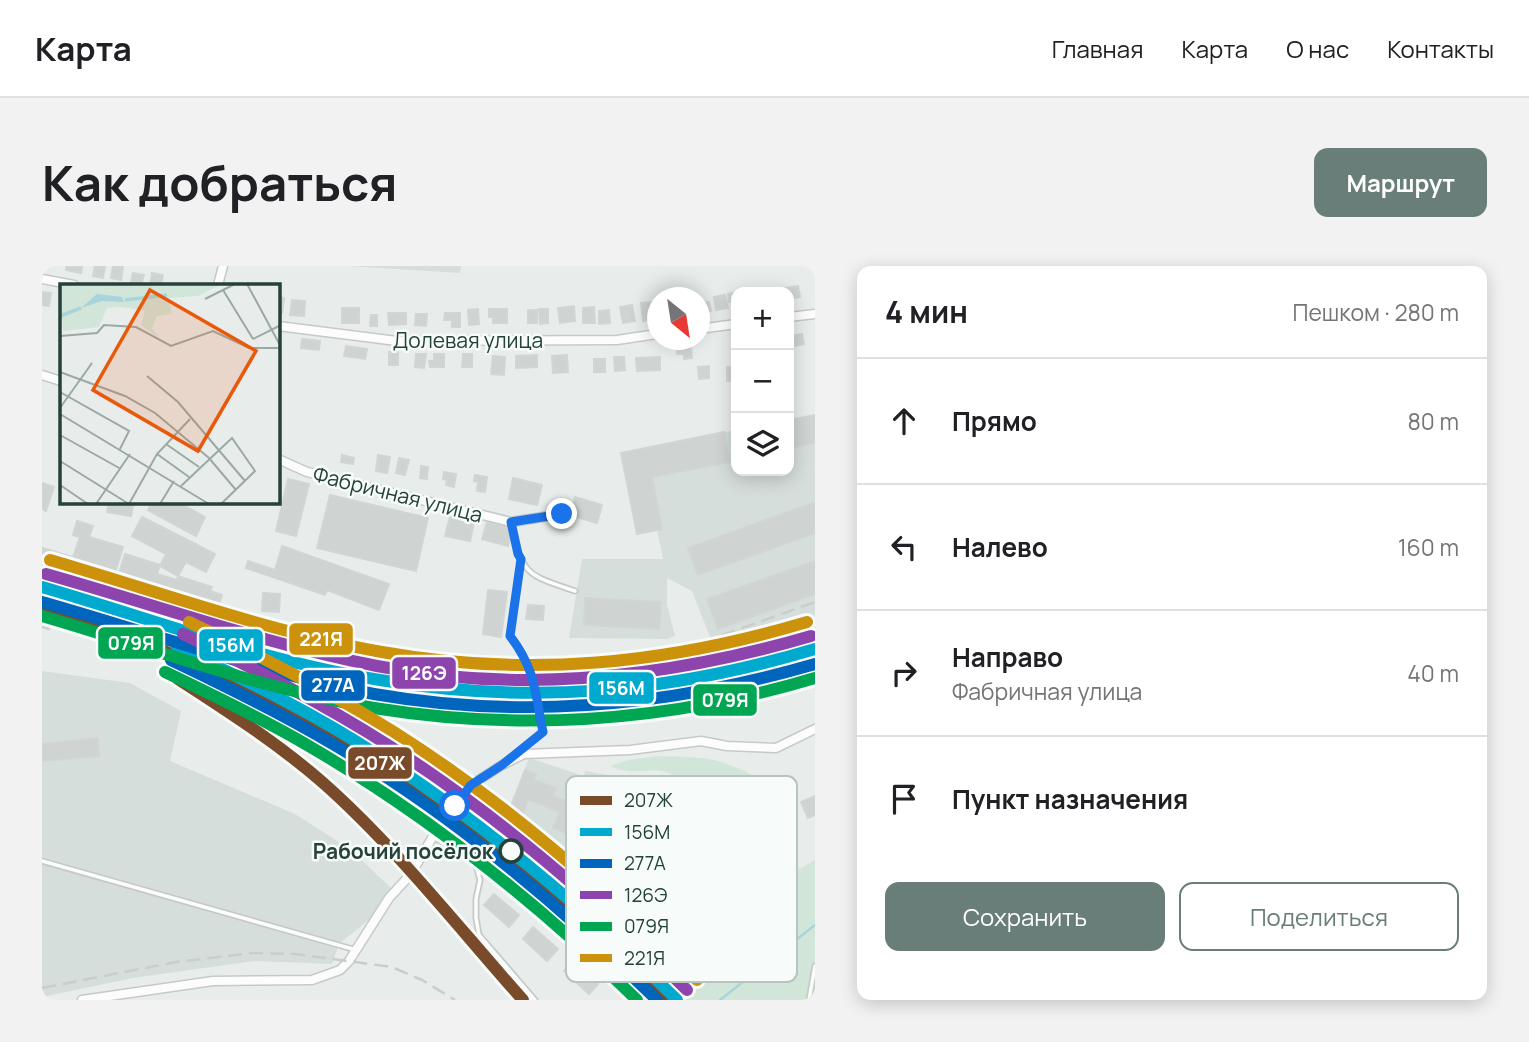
<!DOCTYPE html>
<html lang="ru">
<meta charset="utf-8">
<style>
body{margin:0;font-family:Manrope,sans-serif;background:#f2f2f2;color:#202124}
.controls{position:absolute;right:21px;top:21px;display:grid;overflow:hidden;border-radius:14px;box-shadow:0 4px 18px #0003}
.controls button{width:63px;height:63px;display:grid;place-items:center;padding:0;border:0;border-bottom:2px solid #e0e0e0;background:#fff;color:#202124;font:35px sans-serif}
.compass{position:absolute;left:605px;top:21px;width:63px;height:63px;border-radius:50%;background:#fff;box-shadow:0 4px 18px #0003;rotate:150deg}
.stop{position:absolute;width:21px;height:21px;margin:-16px;border:5px solid #1a73e8;border-radius:50%;background:#fff}
.stop.end{background:#1a73e8;border-color:#fff;box-shadow:0 2px 7px #0008}
.list{margin:0;padding:0;list-style:none}
h2{display:flex;justify-content:space-between;align-items:center;height:91px;margin:0;padding:0 28px;font-size:30px}
h2 small{font-size:23px;font-weight:400;color:#757577}
.list li{display:grid;grid-template-columns:46px 1fr auto;gap:21px;align-items:center;box-sizing:border-box;height:126px;padding:0 28px;border-top:2px solid #e0e0e0}
.list b{display:block;font-size:26px;white-space:nowrap}
.list p{margin:0;font-size:23px;white-space:nowrap;color:#757577}
.list em{font-size:23px;font-style:normal;color:#757577}
.actions{display:flex;gap:14px;padding:21px 28px}
.actions a{flex:1;padding:16px 0;border:2px solid #697e78;border-radius:14px;text-align:center;font-size:24px;color:#697e78}
.actions .main{background:#697e78;color:#fff}
.icon{flex:none;width:38px;height:38px;fill:none;stroke:currentColor;stroke-width:2;stroke-linecap:round;stroke-linejoin:round}
.map{position:relative;flex:none;width:773px;height:734px;overflow:hidden;border-radius:14px}
header{display:flex;align-items:center;gap:42px;box-sizing:border-box;height:98px;padding:0 35px;background:#fff;border-bottom:2px solid #e0e0e0}
header strong{font-size:33px}
nav{display:flex;gap:38px;margin-inline-start:auto;font-size:24px}
.intro{display:flex;align-items:center;justify-content:space-between;box-sizing:border-box;height:168px;padding:0 42px}
h1{margin:0;font-size:49px}
.button{padding:18px 32px;border-radius:14px;background:#697e78;color:#fff;font-size:24px;font-weight:700}
main{display:flex;gap:42px;padding:0 42px}
aside{flex:1;background:#fff;border-radius:14px;box-shadow:0 4px 18px #0003}
.map>svg:first-child{display:block}
.built{fill:#d6dedb}
.green{fill:#d1e6d8}
.lines{fill:none;stroke-linecap:round;stroke-linejoin:round}
.stream{stroke:#a9d4db;stroke-width:2.5}
.building{fill:#cfd4d2;stroke:#d1d6d4;stroke-width:2}
.service-casing{stroke:#c5cac8;stroke-width:7}
.minor-casing{stroke:#c5cac8;stroke-width:11}
.path{stroke:#c3ccca;stroke-width:2;stroke-dasharray:3.5 5;stroke-linecap:butt}
.service{stroke:#fcfcfc;stroke-width:3.5}
.minor{stroke:#fcfcfc;stroke-width:8}
.rail{stroke:#c9cdcc;stroke-width:2.5;stroke-dasharray:14 7;stroke-linecap:butt}
.rail-1-casing{stroke:#f7fbf9;stroke-width:18}
.rail-2-casing{stroke:#f7fbf9;stroke-width:18}
.rail-3-casing{stroke:#f7fbf9;stroke-width:18}
.rail-4-casing{stroke:#f7fbf9;stroke-width:18}
.rail-5-casing{stroke:#f7fbf9;stroke-width:18}
.rail-6-casing{stroke:#f7fbf9;stroke-width:18}
.rail-1{stroke:#7a4b2a;stroke-width:12}
.rail-2{stroke:#00a9ce;stroke-width:12}
.rail-3{stroke:#0065bd;stroke-width:12}
.rail-4{stroke:#8e44ad;stroke-width:12}
.rail-5{stroke:#00a651;stroke-width:12}
.rail-6{stroke:#cd920c;stroke-width:12}
.route{stroke:#1a73e8;stroke-width:9}
.stop-dot{fill:#f7fbf9;stroke:#24423a;stroke-width:3.5}
.labels{text-anchor:middle;dominant-baseline:central;stroke-width:5;stroke-linejoin:round;paint-order:stroke}
.street-label{font-size:21px;fill:#24423a;stroke:#f7fbf9}
.stop-label{font-size:21px;font-weight:bold;fill:#24423a;stroke:#f7fbf9;text-anchor:end}
.inset-river{fill:none;stroke:#a9d4db;stroke-width:3.5}
.inset-road{fill:none;stroke:#9aa9a4;stroke-width:2}
.view{fill:#e8590c;fill-opacity:0.15;stroke:#e8590c;stroke-width:3.5}
.inset-edge{fill:none;stroke:#24423a;stroke-width:3.5}
.key{fill:#f7fbf9;stroke:#b8c4c0;stroke-width:2}
.key-label{font-size:19px;fill:#24423a}
.line-badge{stroke:#f7fbf9;stroke-width:2.5}
.badge-label{font-size:19px;text-anchor:middle;font-weight:bold;fill:#fff}
</style>
<header>
<strong>Карта</strong>
<nav><a>Главная</a><a>Карта</a><a>О нас</a><a>Контакты</a></nav>
</header>
<div class="intro"><h1>Как добраться</h1><a class="button">Маршрут</a></div>
<main>
<div class="map">
<svg width="773" height="734" viewBox="0 0 773 734">
<rect width="100%" height="100%" fill="#e8edeb"/>
<path class="built" d="M305,0H419L418,7Z
M773,149V369L726,387L649,405L645,381L668,371L650,325L625,312V339L633,370L625,373L527,372L540,293H621L615,264L595,268L579,187L694,164V205H747V154Z
M0,405L88,417L139,445L128,495L253,548L308,583L349,622L329,652L297,678L290,698L212,695L91,712L0,731Z
M487,492L542,510L543,505L632,521L624,543L605,536L553,630L458,559L463,544H467Z"/>
<path class="green" d="M616,490C632,491 650,490 666,493C687,496 739,516 736,543C735,550 718,575 714,586C740,609 741,613 773,594V734H637L578,671L589,652L629,636L653,611L649,595L631,562L644,528C628,495 614,507 585,505C579,504 573,502 568,500L586,494Z"/>
<g class="lines">
<path class="stream" d="M678,734L773,659"/>
</g>
<path class="building" d="M25,0H40L39,7L24,4Z
M53,0H63L61,12L51,10Z
M71,0H81L79,14L69,12Z
M91,7L102,9L99,19L89,16Z
M110,7L121,9L119,19H108Z
M756,20L758,31L747,33L744,22Z
M699,25L694,26V41L692,42L691,35L687,36L686,28Z
M0,26L9,27L7,40L0,39Z
M683,29L686,42L674,44L672,31Z
M236,31L242,32L240,47H236Z
M250,34L263,35L262,50L248,49Z
M610,36L612,54L601,55L599,37Z
M667,36L669,45L658,47L657,37Z
M590,39L593,55L581,57L578,41Z
M532,40L533,55L518,57L516,42Z
M552,41L553,57H541V42Z
M300,42H317V57H300Z
M436,43L437,58L427,59L426,44Z
M447,43H465V57H451V51H447Z
M497,43H506V57L498,58Z
M486,44H495V57H486Z
M567,44L568,57L557,58V45Z
M346,47H364V58L347,59Z
M403,47H418V61H410V54H402Z
M374,48H385L384,60L373,59Z
M329,49H335V60H328Z
M760,68L762,78L747,81V70Z
M260,73L278,75L277,84L259,82Z
M304,80L325,83L323,93L302,90Z
M649,80L650,92L642,93V88H635V81Z
M347,86H356V99H347Z
M374,88H384L382,102L373,101Z
M392,88H402V101H388L387,95H392Z
M421,88H430V101H420Z
M495,89V101L474,102V90Z
M525,89L526,106L511,107L510,90Z
M451,90L463,91L462,109L449,108Z
M572,91H582L583,104L573,105Z
M618,91V104L595,105L594,92Z
M552,93H563V106H552Z
M667,100V112L657,113L656,101Z
M685,101H694V115H685Z
M773,149V177L747,182V154Z
M682,166L688,196L610,211L620,263L595,268L579,187Z
M300,189L312,192L311,198L299,196Z
M336,189L348,191L345,207L334,205Z
M357,192L367,194L363,209L354,207Z
M379,200L386,201L385,213L378,212Z
M402,206L414,208L412,221L404,219L405,214L401,213Z
M433,209L445,211L443,226L435,225L436,216L432,215Z
M471,212L500,219L495,239L467,233Z
M246,213L267,218L254,270L234,265Z
M0,217L12,221L4,245L0,243Z
M288,229L386,252L374,305L275,282Z
M533,231L560,239L555,257L528,249Z
M67,236H92L89,250L65,246Z
M110,236H135L163,251L154,270L106,244Z
M773,236V267L656,309L646,282Z
M100,251L173,288L164,306L144,296L136,310L118,300L124,288L90,270Z
M408,251L432,256L428,275L403,270Z
M35,255L51,260L47,271L81,281L66,330L0,310L1,282L31,291L38,271L31,269Z
M445,256L471,263L466,280L440,273Z
M240,280L347,318L337,344L285,324L283,329L204,302L206,295L233,304Z
M83,288L118,299L115,308L135,314L136,310L170,321L168,325L180,329L169,363L69,332Z
M773,295V328L676,363L665,333Z
M446,324L465,326L459,371L441,368Z
M221,327L238,328L237,346L220,345Z
M543,332L619,336L617,363L542,359Z
M486,339L502,340L501,354L484,353Z
M56,472L57,490L0,495V478Z
M483,504L494,508L492,514L514,522L511,530L523,535L528,522L540,527L524,567L511,562L518,546L486,533L480,550L467,545Z
M773,530V549L766,552L759,536Z
M452,628L477,649L467,661L442,639Z
M491,661L516,683L505,695L481,673Z
M531,695L556,718L547,728L522,705Z"/>
<g class="lines">
<g class="service-casing">
<path id="service" d="M470,258C480,310 486,309 533,325
M392,572L415,582L434,599L438,614L434,633V652L437,669L493,734
M0,595L314,684
M767,734L773,700"/>
</g>
<g class="minor-casing">
<path id="minor" d="M0,13L32,19
M176,19L181,0
M747,51L773,48
M236,60L355,75L575,74L615,68
M657,63L694,58
M0,109L19,115
M236,193L265,206L469,256L520,248
M40,734L171,715L270,714L298,704L307,695L347,632L369,608L393,567L429,519L460,499L482,488L588,484L659,475L685,480L734,482L773,463"/>
</g>
<path class="path" d="M477,305L468,370C494,404 493,426 501,466L485,479"/>
<use href="#service" class="service"/>
<use href="#minor" class="minor"/>
<path class="rail" d="M0,313L168,364L240,378L282,385L389,395L486,398L636,385L773,336
M46,344C70,351 94,357 117,366C167,384 215,408 265,424C428,474 612,464 773,416
M0,361L8,363
M0,722L134,696L211,687L253,688L350,701L380,714L413,734"/>
<g class="rail-1-casing">
<path id="rail-1" d="M0,338C190,404 353,491 507,620C549,655 588,695 626,734
M136,413C185,445 234,476 279,515C352,579 416,661 481,734"/>
</g>
<g class="rail-2-casing">
<path id="rail-2" d="M0,321C111,353 223,396 338,414C491,439 625,427 773,383
M135,381C205,415 275,449 340,492C448,562 544,644 635,734"/>
</g>
<g class="rail-3-casing">
<path id="rail-3" d="M0,336C110,367 219,407 332,428C481,454 629,440 773,398
M129,394C198,427 266,461 330,502C434,568 527,648 615,734"/>
</g>
<g class="rail-4-casing">
<path id="rail-4" d="M4,308C114,339 223,378 335,400C480,428 629,411 769,370
M141,368C211,402 280,437 346,479C456,549 552,633 645,724"/>
</g>
<g class="rail-5-casing">
<path id="rail-5" d="M0,350C110,382 219,423 332,442C481,466 629,455 773,412
M123,406C169,428 215,450 260,476C383,547 494,635 595,734"/>
</g>
<g class="rail-6-casing">
<path id="rail-6" d="M8,294C118,326 227,366 340,386C486,412 624,398 765,356
M147,356C217,389 286,425 352,466C463,536 561,623 655,714"/>
</g>
<use href="#rail-1" class="rail-1"/>
<use href="#rail-2" class="rail-2"/>
<use href="#rail-3" class="rail-3"/>
<use href="#rail-4" class="rail-4"/>
<use href="#rail-5" class="rail-5"/>
<use href="#rail-6" class="rail-6"/>
</g>
<g class="lines">
<path class="route" d="M413,540L429,519L460,499L501,466C493,427 494,404 468,370L479,293L476,288L469,256L520,248"/>
</g>
<circle class="stop-dot" cx="469" cy="585" r="11"/>
<g class="labels">
<g class="street-label">
<text x="426" y="74">Долевая улица</text>
<text transform="translate(356 228) rotate(14)">Фабричная улица</text>
</g>
<g class="stop-label">
<text x="451" y="585">Рабочий посёлок</text>
</g>
</g>
<g transform="translate(18 18)">
<rect width="220" height="220" fill="#e8edeb"/>
<path d="M0,0H162L138,12L109,14L112,30L97,32L92,44L100,54L81,41L85,26L60,23L47,24L39,43L3,47Z" fill="#d1e6d8"/>
<path d="M37,10L62,13L64,18L42,17L21,24Z" fill="#a9d4db"/>
<path class="inset-river" d="M65,16L107,11M0,32L21,24"/>
<path class="inset-road" d="M187,0L221,63M163,6L193,55M145,15L175,0M0,52L37,49L44,41L76,43L111,62L153,47L189,64H221M193,55L221,41M0,88L65,112L95,129L149,174L176,206M87,92L118,118L185,197M0,108L69,147L60,165M0,124L32,79M0,130L149,220M0,151L61,185M106,160L139,183M97,170L129,193M0,177L69,220M0,201L28,220M121,202L172,154L195,187L161,220M36,220L70,170M69,220L97,170L130,135M100,220L114,197"/>
<path class="view" d="M90,6L196,67L138,167L33,106Z"/>
<rect width="220" height="220" class="inset-edge"/>
</g>
<rect x="524" y="510" width="231" height="206" rx="10" class="key"/>
<rect x="538" y="530" width="32" height="9" fill="#7a4b2a"/>
<rect x="538" y="562" width="32" height="8" fill="#00a9ce"/>
<rect x="538" y="593" width="32" height="9" fill="#0065bd"/>
<rect x="538" y="625" width="32" height="8" fill="#8e44ad"/>
<rect x="538" y="656" width="32" height="9" fill="#00a651"/>
<rect x="538" y="688" width="32" height="8" fill="#cd920c"/>
<g class="key-label">
<text x="582" y="541">207Ж</text>
<text x="582" y="573">156М</text>
<text x="582" y="604">277А</text>
<text x="582" y="636">126Э</text>
<text x="582" y="667">079Я</text>
<text x="582" y="699">221Я</text>
</g>
<g class="line-badge">
<rect x="246" y="356" width="66" height="34" rx="7" fill="#cd920c"/>
<rect x="55" y="360" width="67" height="34" rx="7" fill="#00a651"/>
<rect x="156" y="362" width="66" height="34" rx="7" fill="#00a9ce"/>
<rect x="349" y="390" width="66" height="34" rx="7" fill="#8e44ad"/>
<rect x="258" y="403" width="66" height="33" rx="7" fill="#0065bd"/>
<rect x="546" y="405" width="67" height="34" rx="7" fill="#00a9ce"/>
<rect x="650" y="417" width="66" height="34" rx="7" fill="#00a651"/>
<rect x="305" y="480" width="66" height="34" rx="7" fill="#7a4b2a"/>
</g>
<g class="badge-label">
<text x="279" y="380">221Я</text>
<text x="89" y="384">079Я</text>
<text x="189" y="386">156М</text>
<text x="382" y="414">126Э</text>
<text x="291" y="426">277А</text>
<text x="579" y="429">156М</text>
<text x="683" y="441">079Я</text>
<text x="338" y="504">207Ж</text>
</g>
</svg>
<div class="controls">
<button>+</button>
<button>−</button>
<button><svg class="icon" aria-label="layers" viewBox="0 0 24 24"><path d="M12 4l9 5-9 5-9-5zM3 14l9 5 9-5"/></svg></button>
</div>
<svg class="compass" viewBox="-18 -18 36 36"><path d="M0-13l5 13h-10z" fill="#e53935"/><path d="M0 13l5-13h-10z" fill="#757577"/></svg>
<div class="stop" style="left:413px;top:540px"></div>
<div class="stop end" style="left:520px;top:248px"></div>
</div>
<aside>
<h2>4 мин<small>Пешком · 280 m</small></h2>
<ul class="list">
<li><svg class="icon" aria-label="ahead" viewBox="0 0 24 24"><path d="M12 20V5M6 11l6-6 6 6"/></svg><div><b>Прямо</b></div><em>80 m</em></li>
<li><svg class="icon" aria-label="left" viewBox="0 0 24 24"><path d="M17 20v-9H6M10 6l-5 5 5 5"/></svg><div><b>Налево</b></div><em>160 m</em></li>
<li><svg class="icon" aria-label="right" viewBox="0 0 24 24"><path d="M7 20v-9h11M14 6l5 5-5 5"/></svg><div><b>Направо</b><p>Фабричная улица</p></div><em>40 m</em></li>
<li><svg class="icon" aria-label="arrive" viewBox="0 0 24 24"><path d="M6 21V4h12l-3 4 3 4H6"/></svg><div><b>Пункт назначения</b></div></li>
</ul>
<div class="actions"><a class="main">Сохранить</a><a>Поделиться</a></div>
</aside>
</main>
